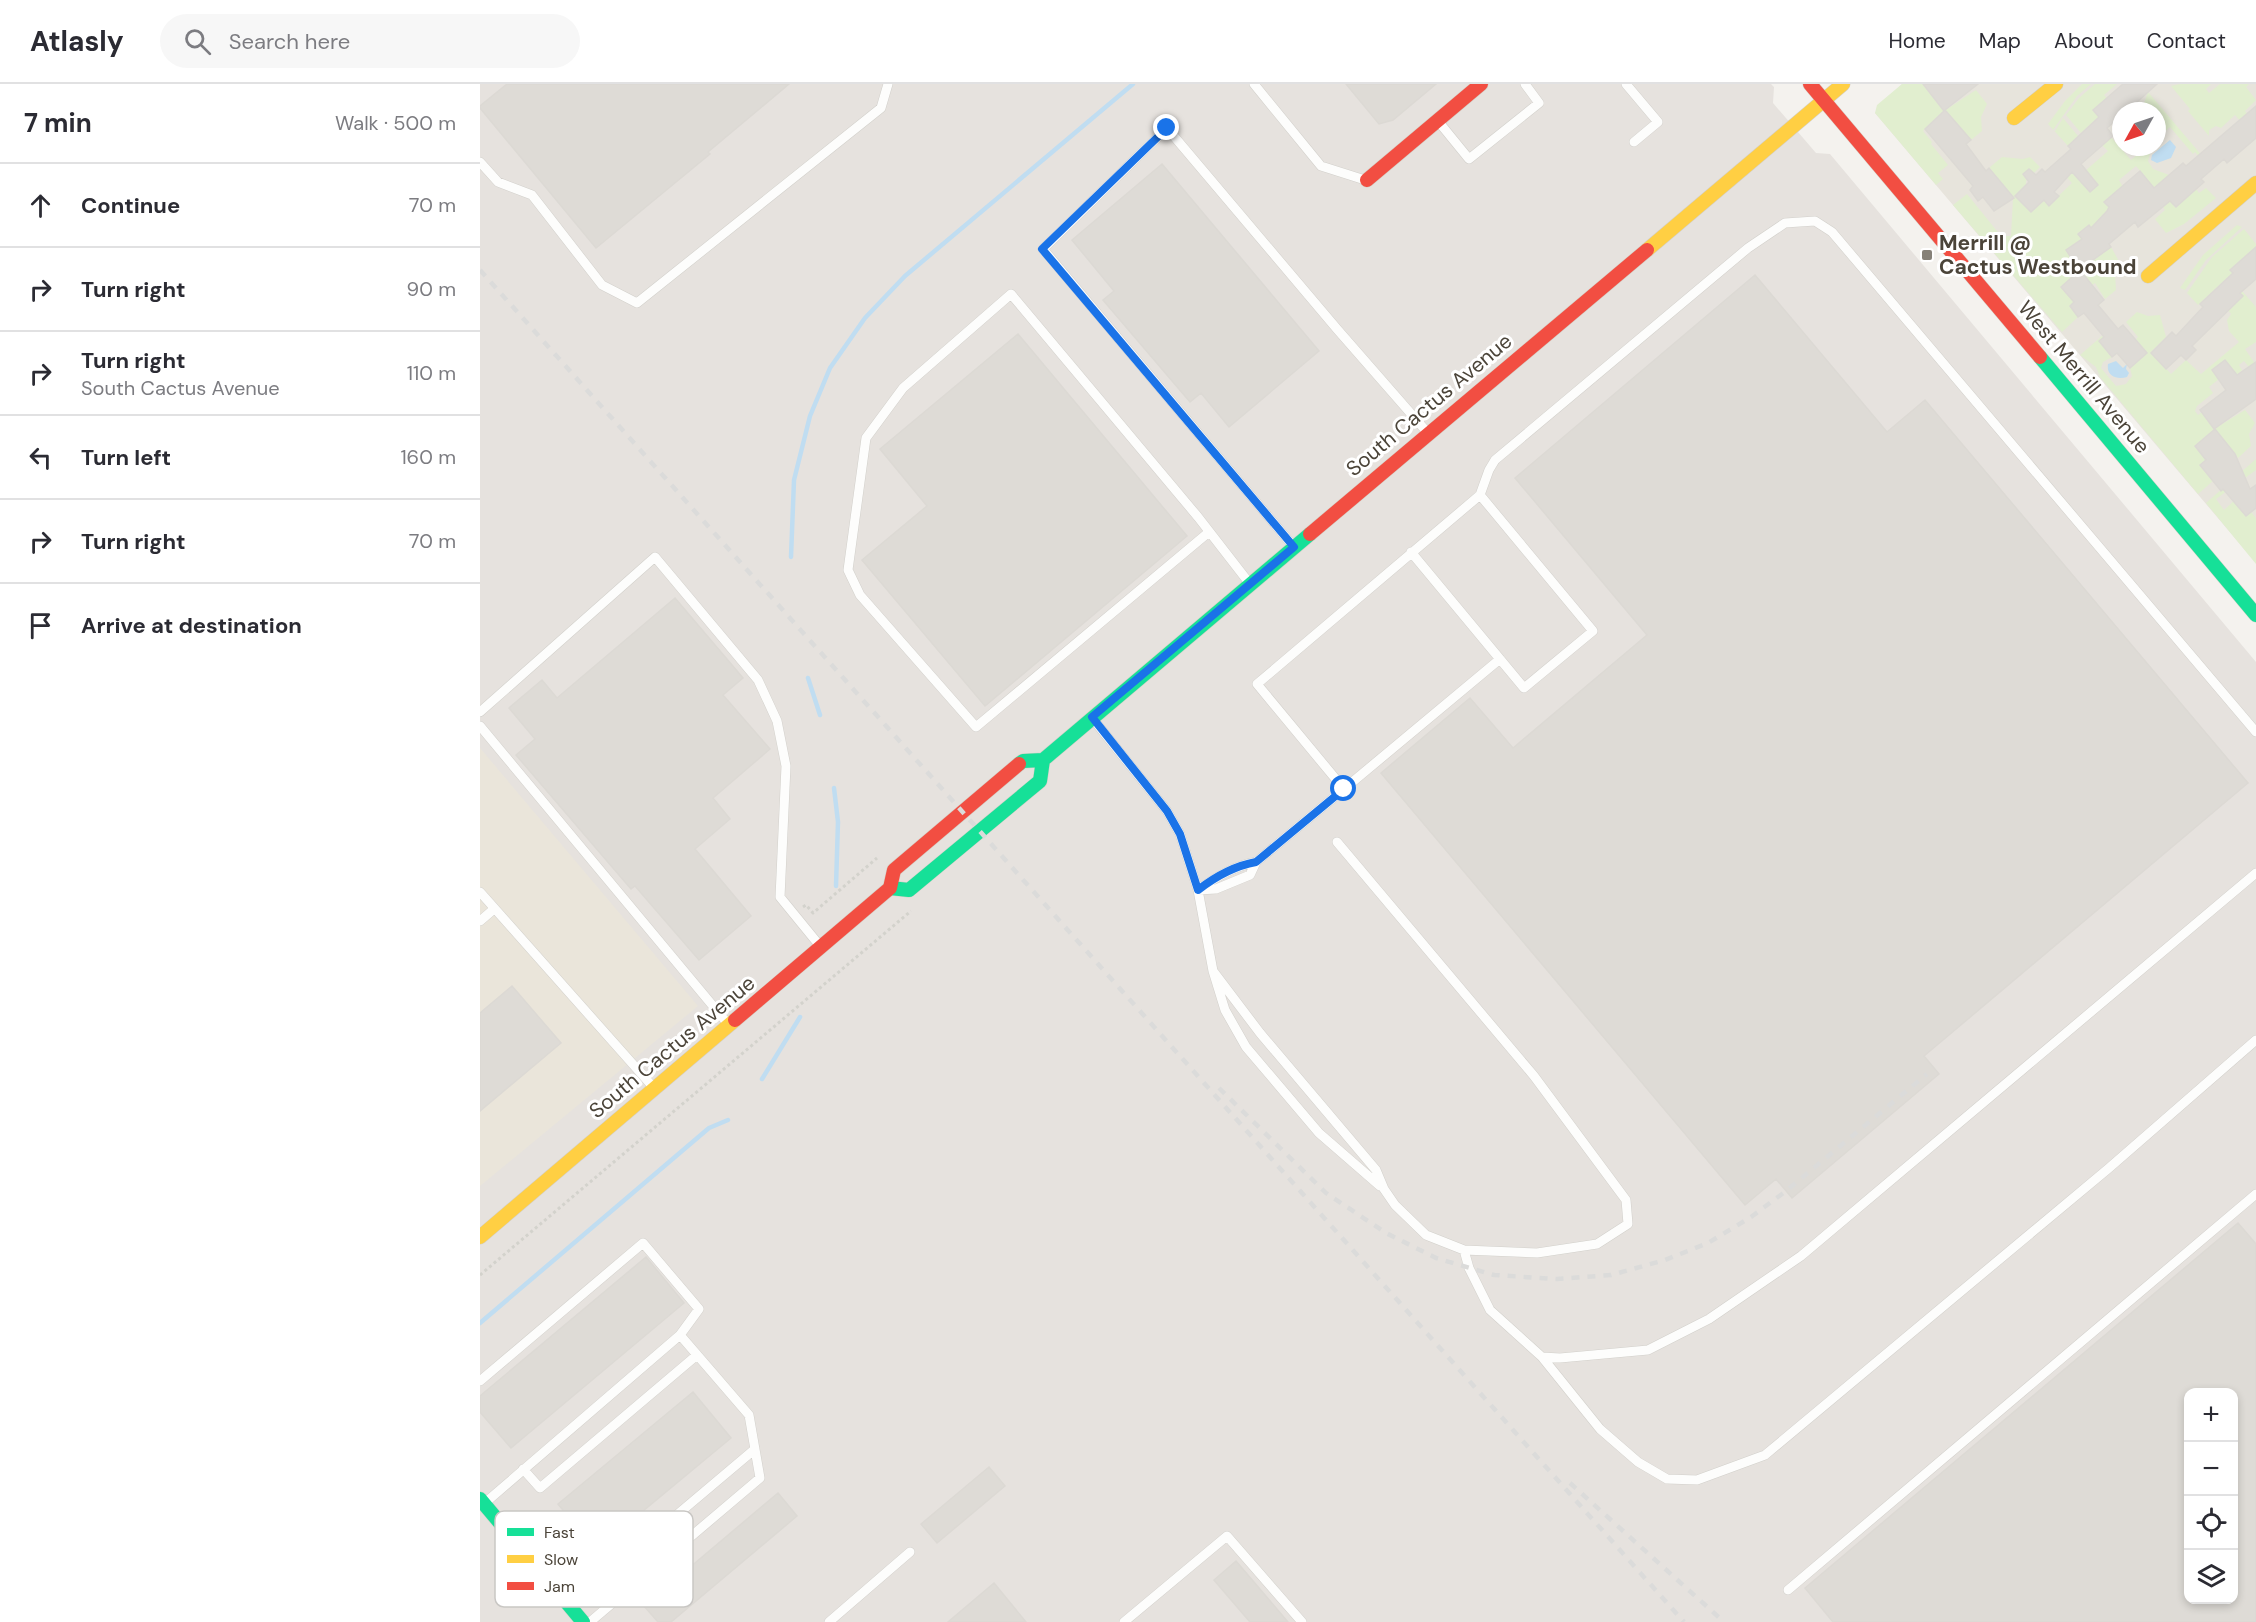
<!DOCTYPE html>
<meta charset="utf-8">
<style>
body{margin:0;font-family:"DM Sans",sans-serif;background:#f7f7f7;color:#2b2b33}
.controls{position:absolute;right:18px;bottom:18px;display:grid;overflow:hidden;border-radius:12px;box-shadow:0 3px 9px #0003}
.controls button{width:54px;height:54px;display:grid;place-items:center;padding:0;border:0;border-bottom:2px solid #e1e1e2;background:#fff;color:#2b2b33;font:30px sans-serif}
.compass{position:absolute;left:1632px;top:18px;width:54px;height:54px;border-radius:50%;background:#fff;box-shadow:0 3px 9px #0003;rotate:230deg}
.stop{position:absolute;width:18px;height:18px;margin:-14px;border:4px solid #1a73e8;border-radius:50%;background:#fff}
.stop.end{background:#1a73e8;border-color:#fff;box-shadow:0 2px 6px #0008}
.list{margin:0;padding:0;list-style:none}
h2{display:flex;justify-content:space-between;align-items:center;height:78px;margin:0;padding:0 24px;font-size:26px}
h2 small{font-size:20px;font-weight:400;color:#7c7c81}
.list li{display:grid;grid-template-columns:39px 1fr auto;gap:18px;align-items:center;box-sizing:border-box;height:84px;padding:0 24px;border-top:2px solid #e1e1e2}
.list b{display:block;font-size:22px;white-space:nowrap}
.list p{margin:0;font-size:20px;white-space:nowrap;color:#7c7c81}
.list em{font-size:20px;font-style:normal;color:#7c7c81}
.icon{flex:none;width:33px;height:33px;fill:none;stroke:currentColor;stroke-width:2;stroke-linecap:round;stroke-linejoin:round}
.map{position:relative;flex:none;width:1776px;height:1538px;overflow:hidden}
header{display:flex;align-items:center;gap:36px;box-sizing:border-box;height:84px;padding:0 30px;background:#fff;border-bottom:2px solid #e1e1e2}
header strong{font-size:28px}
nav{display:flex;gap:33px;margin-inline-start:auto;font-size:21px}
.search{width:420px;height:54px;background:#f7f7f7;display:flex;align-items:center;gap:15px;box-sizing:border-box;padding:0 21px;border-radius:33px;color:#7c7c81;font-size:22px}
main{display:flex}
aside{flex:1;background:#fff}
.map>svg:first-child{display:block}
.residential{fill:#e7e4dc;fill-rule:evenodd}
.industrial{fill:#e6e2de;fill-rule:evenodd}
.education{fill:#eae5da}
.green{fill:#e1eecf}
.water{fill:#c0ddf1}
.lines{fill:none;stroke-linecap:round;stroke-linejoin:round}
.stream{stroke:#c0ddf1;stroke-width:4.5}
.building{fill:#dedbd6;stroke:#dcd9d4;stroke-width:1.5;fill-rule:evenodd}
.lane-casing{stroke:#d2d0cb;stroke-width:10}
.fast-casing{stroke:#d3cfc5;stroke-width:15}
.slow-casing{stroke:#d3cfc5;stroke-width:15}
.jam-casing{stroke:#d3cfc5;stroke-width:15}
.path{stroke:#d3d2cc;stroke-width:3;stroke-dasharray:3 3;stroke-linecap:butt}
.lane{stroke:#fdfdfc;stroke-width:9}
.fast{stroke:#16e098;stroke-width:14}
.slow{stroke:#ffcf43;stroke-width:14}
.jam{stroke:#f24e42;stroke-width:14}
.rail{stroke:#dbdbda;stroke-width:4.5;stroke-dasharray:8 8;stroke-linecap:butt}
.route{stroke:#1a73e8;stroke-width:8}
.poi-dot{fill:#868178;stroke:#fff;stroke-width:2}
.labels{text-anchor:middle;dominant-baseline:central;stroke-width:6;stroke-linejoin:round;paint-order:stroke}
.poi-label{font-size:21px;font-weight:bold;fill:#4b4439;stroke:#fff;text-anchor:start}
.street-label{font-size:21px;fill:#4b4439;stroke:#fff}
.key{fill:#fff;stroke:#c9c7c4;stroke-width:1.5}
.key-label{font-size:16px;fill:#4b4439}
</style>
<header>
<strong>Atlasly</strong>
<div class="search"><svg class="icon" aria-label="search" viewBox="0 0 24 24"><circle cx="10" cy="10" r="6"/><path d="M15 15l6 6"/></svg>Search here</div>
<nav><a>Home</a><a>Map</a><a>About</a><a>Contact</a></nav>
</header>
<main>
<aside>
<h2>7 min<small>Walk · 500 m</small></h2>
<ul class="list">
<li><svg class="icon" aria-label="ahead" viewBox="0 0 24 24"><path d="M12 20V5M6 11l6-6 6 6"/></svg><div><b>Continue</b></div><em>70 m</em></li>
<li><svg class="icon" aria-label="right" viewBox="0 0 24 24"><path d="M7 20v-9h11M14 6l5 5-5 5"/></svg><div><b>Turn right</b></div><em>90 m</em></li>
<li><svg class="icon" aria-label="right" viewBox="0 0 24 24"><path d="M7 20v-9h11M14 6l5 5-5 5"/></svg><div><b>Turn right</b><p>South Cactus Avenue</p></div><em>110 m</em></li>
<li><svg class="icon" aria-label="left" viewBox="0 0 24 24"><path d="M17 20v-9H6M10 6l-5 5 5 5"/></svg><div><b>Turn left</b></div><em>160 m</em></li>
<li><svg class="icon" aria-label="right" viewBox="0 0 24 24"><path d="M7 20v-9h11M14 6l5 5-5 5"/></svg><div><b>Turn right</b></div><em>70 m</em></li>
<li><svg class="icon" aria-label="arrive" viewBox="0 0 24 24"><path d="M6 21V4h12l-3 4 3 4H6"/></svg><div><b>Arrive at destination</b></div></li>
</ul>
</aside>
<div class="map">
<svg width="1776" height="1538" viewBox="0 0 1776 1538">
<rect width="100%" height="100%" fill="#f4f2ee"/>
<path class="residential" d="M1422,0H1776V479L1395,29ZM1641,27H1677V63H1641Z"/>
<path class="industrial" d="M0,0H1291L1294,3L1293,19L1336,69L1350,70L1776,578V1538H0ZM1708,1308H1754V1516H1708Z"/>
<path class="education" d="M0,664L218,922L0,1102Z"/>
<path class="green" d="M1422,0H1443L1464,27L1496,6L1507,20L1501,33L1502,47L1491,56L1478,41L1475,45L1461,29L1443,47L1452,58L1451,60L1468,81L1458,89L1463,95L1456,101L1395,29L1397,21Z
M1602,0H1611L1597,12L1573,46L1575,47L1583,34L1598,52L1588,62L1568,40L1585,17Z
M1615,0H1637L1624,11L1627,14L1613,26L1628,43L1621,46L1614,37L1601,49L1586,31L1599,14Z
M1700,0H1731L1726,5L1729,9L1740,0H1769L1766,3L1776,16L1765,27L1776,40V55L1755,31L1741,44L1736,42L1729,46V52L1708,27L1710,25L1691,2Z
M1668,8L1729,80L1727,82L1715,68L1713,70L1690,43L1677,54V27H1658L1665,20L1664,19Z
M1631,53L1651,76L1665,64L1670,70L1668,77L1673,85L1689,91L1681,98L1684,103L1682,106L1695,123L1716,105L1719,109L1726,104L1736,114L1704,140L1686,149L1675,135L1685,126L1683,123L1687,119L1656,82L1639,96L1643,103L1625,118L1629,123L1626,128L1642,147H1614L1609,141L1598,149L1602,155L1586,166L1598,184L1631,163L1640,179L1635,190L1636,206L1625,215L1615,199L1610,203H1581L1594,218L1590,222L1598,233L1582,248L1473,121L1487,110L1521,152H1531L1533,114L1509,84L1522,73L1543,75L1550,73L1560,83L1546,97V102L1536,112L1551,128L1565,116L1569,121L1592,99L1575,81L1580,75L1597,94L1628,67L1622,61Z
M1757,141L1762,143L1726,176L1705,206L1700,204L1723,171Z
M1764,145L1776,160V163L1750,186L1765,204L1762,207L1776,223V258L1765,265L1776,281L1772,287L1764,277L1759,281L1762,286L1759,289L1762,294L1776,307V316L1753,292L1754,287L1745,276L1732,286L1739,295L1729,303L1733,309L1717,322L1715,327L1718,331L1722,328L1734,345L1765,326L1775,339L1769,350L1771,362L1758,374L1745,358L1733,348L1715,362L1726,376L1720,381L1733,397L1718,410L1620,293L1616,283L1600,271L1622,252L1624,253L1619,257L1632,273L1623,278L1621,284L1636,302L1646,300L1652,292L1650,284L1667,269L1656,255L1658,253L1646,238L1657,228L1668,232L1680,231L1686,253L1671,268L1691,290L1706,276L1721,290L1759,258L1749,247L1747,236L1751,230L1748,226L1762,212L1747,194L1718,221L1707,209L1732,173Z
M1776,375V386L1736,415L1744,426L1758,413L1757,421L1766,432L1771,428L1776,434V480L1726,419Z"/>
<path class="water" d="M1690,56L1696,63L1691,74L1677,79L1671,76L1672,71Z
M1636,277L1643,284L1647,280L1646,285L1649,289L1647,293C1637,296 1626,292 1628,280Z"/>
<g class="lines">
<path class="stream" d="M311,473L314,396L330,332L350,284L385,234L425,192L653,0
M328,594L340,631
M354,704L358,738L356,802
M282,995L320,933
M0,1239L229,1044L248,1036"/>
</g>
<path class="building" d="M27,0H309L228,68L230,70L116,164L0,24V22Z
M866,0H956L913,36L899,40Z
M1443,0H1498L1465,26L1491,56L1486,60L1506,87L1509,84L1534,114L1514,127L1503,113L1498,117L1490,106L1493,102L1445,45L1464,27Z
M1643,0H1677L1647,27H1641V32L1627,44L1633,52L1601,80L1618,101L1610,108L1592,88L1574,108L1579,112L1569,122L1564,116L1551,128L1535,112L1549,98L1543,90L1549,85L1556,91L1562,85L1565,88L1591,65L1588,62L1619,33L1613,26Z
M1776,22V54L1747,79L1744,75L1721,95L1724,98L1696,123L1690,117L1658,143L1655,138L1629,160L1631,163L1599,186L1586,166L1602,155L1598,150L1609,141L1611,144L1627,127L1629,123L1624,118L1660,87L1674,104L1703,79L1706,82Z
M682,80L839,267L749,343L721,309L710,318L623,216L634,207L592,156Z
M1776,163V195L1760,209L1763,212L1712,262L1716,266L1706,276L1701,271L1686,285L1671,269L1692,248L1696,252L1723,223L1720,220L1753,189L1750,186Z
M1600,186L1624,216L1618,221L1638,245L1643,241L1667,269L1650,284L1637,269L1632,273L1619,257L1624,253L1604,229L1598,233L1590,222L1594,218L1581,203Z
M1275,191L1407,348L1445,316L1768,699L1444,972L1459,990L1312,1114L1296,1095L1265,1121L901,689L990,614L1033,664L1167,551L1035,394Z
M538,250L707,452L505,622L382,476L447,422L400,365Z
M1745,276L1757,291L1776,278V315L1734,345L1720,326L1746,306L1732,286Z
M1735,345L1755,370L1770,405L1776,401V424L1766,432L1743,405L1741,407L1720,381L1726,376L1715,362Z
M195,514L263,594L243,611L290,665L233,714L250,735L215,765L271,832L219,876L155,802L151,805L36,671L55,655L29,624L62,596L77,614Z
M32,902L81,959L0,1027V929Z
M1758,1139L1776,1160V1538H1353L1325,1504ZM1708,1308H1754V1515H1708Z
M166,1173L204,1219L31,1364L0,1328V1312Z
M213,1308L251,1354L116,1466L78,1420Z
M509,1383L525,1402L457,1459L441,1440Z
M298,1409L317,1432L191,1538H178L164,1522Z
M756,1477L808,1538H770L734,1496Z
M514,1499L546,1538H468Z"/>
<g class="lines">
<g class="lane-casing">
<path id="lane" d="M774,0L841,82L885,96
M1146,0L1178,38L1154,58
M958,37L989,75L1059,19L1045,0
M0,78L18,98L52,111L122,201L157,219L401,24L408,0
M729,448L496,643L380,511L368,486L386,354L423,304L531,210L718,433L770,500
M814,463L563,165L687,44L857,245L947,348
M931,468L1044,604L1113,547L1000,411L1009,386L1015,376L1268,164L1305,139L1335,137L1352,148L1776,648
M0,628L175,473L278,596L297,637L306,682L300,813L340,862
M613,635L687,727L700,750L718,806L733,887L745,926L766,963L839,1049L900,1102
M0,642L248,940
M864,705L1020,575
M718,806L736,805L770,791L776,778L864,705L777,600L1000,411
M718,806C736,793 754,782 776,778
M0,808L174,1004
M0,837L14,825
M733,887L780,949L896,1086L904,1105L915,1121L946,1151L984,1166L1057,1169L1117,1160L1148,1140L1146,1116L1054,992L857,758
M984,1166L989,1184L1010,1226L1062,1273L1080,1274L1168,1266L1229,1235L1321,1172L1776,789
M1062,1273L1120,1345L1158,1378L1187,1395L1217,1396L1285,1371L1629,1084L1776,956
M0,1297L163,1159L219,1225L200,1251L269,1331L280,1394L110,1538
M43,1385L60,1404L217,1271
M6,1418L200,1251
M1308,1506L1776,1110
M145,1509L128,1489L275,1365
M349,1538L430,1468
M644,1538L747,1452L822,1538"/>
</g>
<g class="fast-casing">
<path id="fast" d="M1560,273L1776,531
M539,680L543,677L563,676L830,450
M410,804L429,806L560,697L563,676
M0,1415L103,1538"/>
</g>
<g class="slow-casing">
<path id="slow" d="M1534,34L1576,0
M1167,166L1363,0
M1668,192L1776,99
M0,1153L255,936"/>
</g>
<g class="jam-casing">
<path id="jam" d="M1330,0L1560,273
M887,96L1001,0
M830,450L1167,166
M255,936L410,804L414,786L539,680"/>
</g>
<path class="path" d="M323,823L326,821L333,829L397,774
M0,1191L431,827"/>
<use href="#lane" class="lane"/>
<use href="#fast" class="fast"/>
<use href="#slow" class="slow"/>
<use href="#jam" class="jam"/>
<path class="rail" d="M0,186L1204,1538
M739,1004L846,1109L906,1149L956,1174L1014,1191L1077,1195L1131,1191L1185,1176L1228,1159L1271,1133L1306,1107L1447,990
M1090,1399L1244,1538"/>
</g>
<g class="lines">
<path class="route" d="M687,44L562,165L814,463L612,633L687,727L700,750L718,806C736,792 754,782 776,778L864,705"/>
</g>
<rect class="poi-dot" x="1441" y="165" width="12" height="12" rx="3"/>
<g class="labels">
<g class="poi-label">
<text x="1459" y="159">Merrill @<tspan x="1459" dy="24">Cactus Westbound</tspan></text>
</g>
<g class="street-label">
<text transform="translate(1604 293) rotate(50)">West Merrill Avenue</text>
<text transform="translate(949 321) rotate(-40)">South Cactus Avenue</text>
<text transform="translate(192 963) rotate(-40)">South Cactus Avenue</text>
</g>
</g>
<rect x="15" y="1427" width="198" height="96" rx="9" class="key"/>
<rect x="27" y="1444" width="27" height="8" fill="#16e098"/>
<rect x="27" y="1471" width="27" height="8" fill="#ffcf43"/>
<rect x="27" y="1498" width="27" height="8" fill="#f24e42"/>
<g class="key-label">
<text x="64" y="1454">Fast</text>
<text x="64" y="1481">Slow</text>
<text x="64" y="1508">Jam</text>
</g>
</svg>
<div class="controls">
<button>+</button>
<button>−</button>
<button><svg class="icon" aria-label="locate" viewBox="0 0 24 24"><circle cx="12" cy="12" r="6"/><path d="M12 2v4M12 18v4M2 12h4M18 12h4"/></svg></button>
<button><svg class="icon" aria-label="layers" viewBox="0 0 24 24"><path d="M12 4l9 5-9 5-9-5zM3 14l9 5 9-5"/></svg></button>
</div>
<svg class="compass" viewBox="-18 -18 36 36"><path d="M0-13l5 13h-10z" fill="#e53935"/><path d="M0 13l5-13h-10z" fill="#7c7c81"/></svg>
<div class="stop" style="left:864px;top:705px"></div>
<div class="stop end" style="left:687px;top:44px"></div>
</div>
</main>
